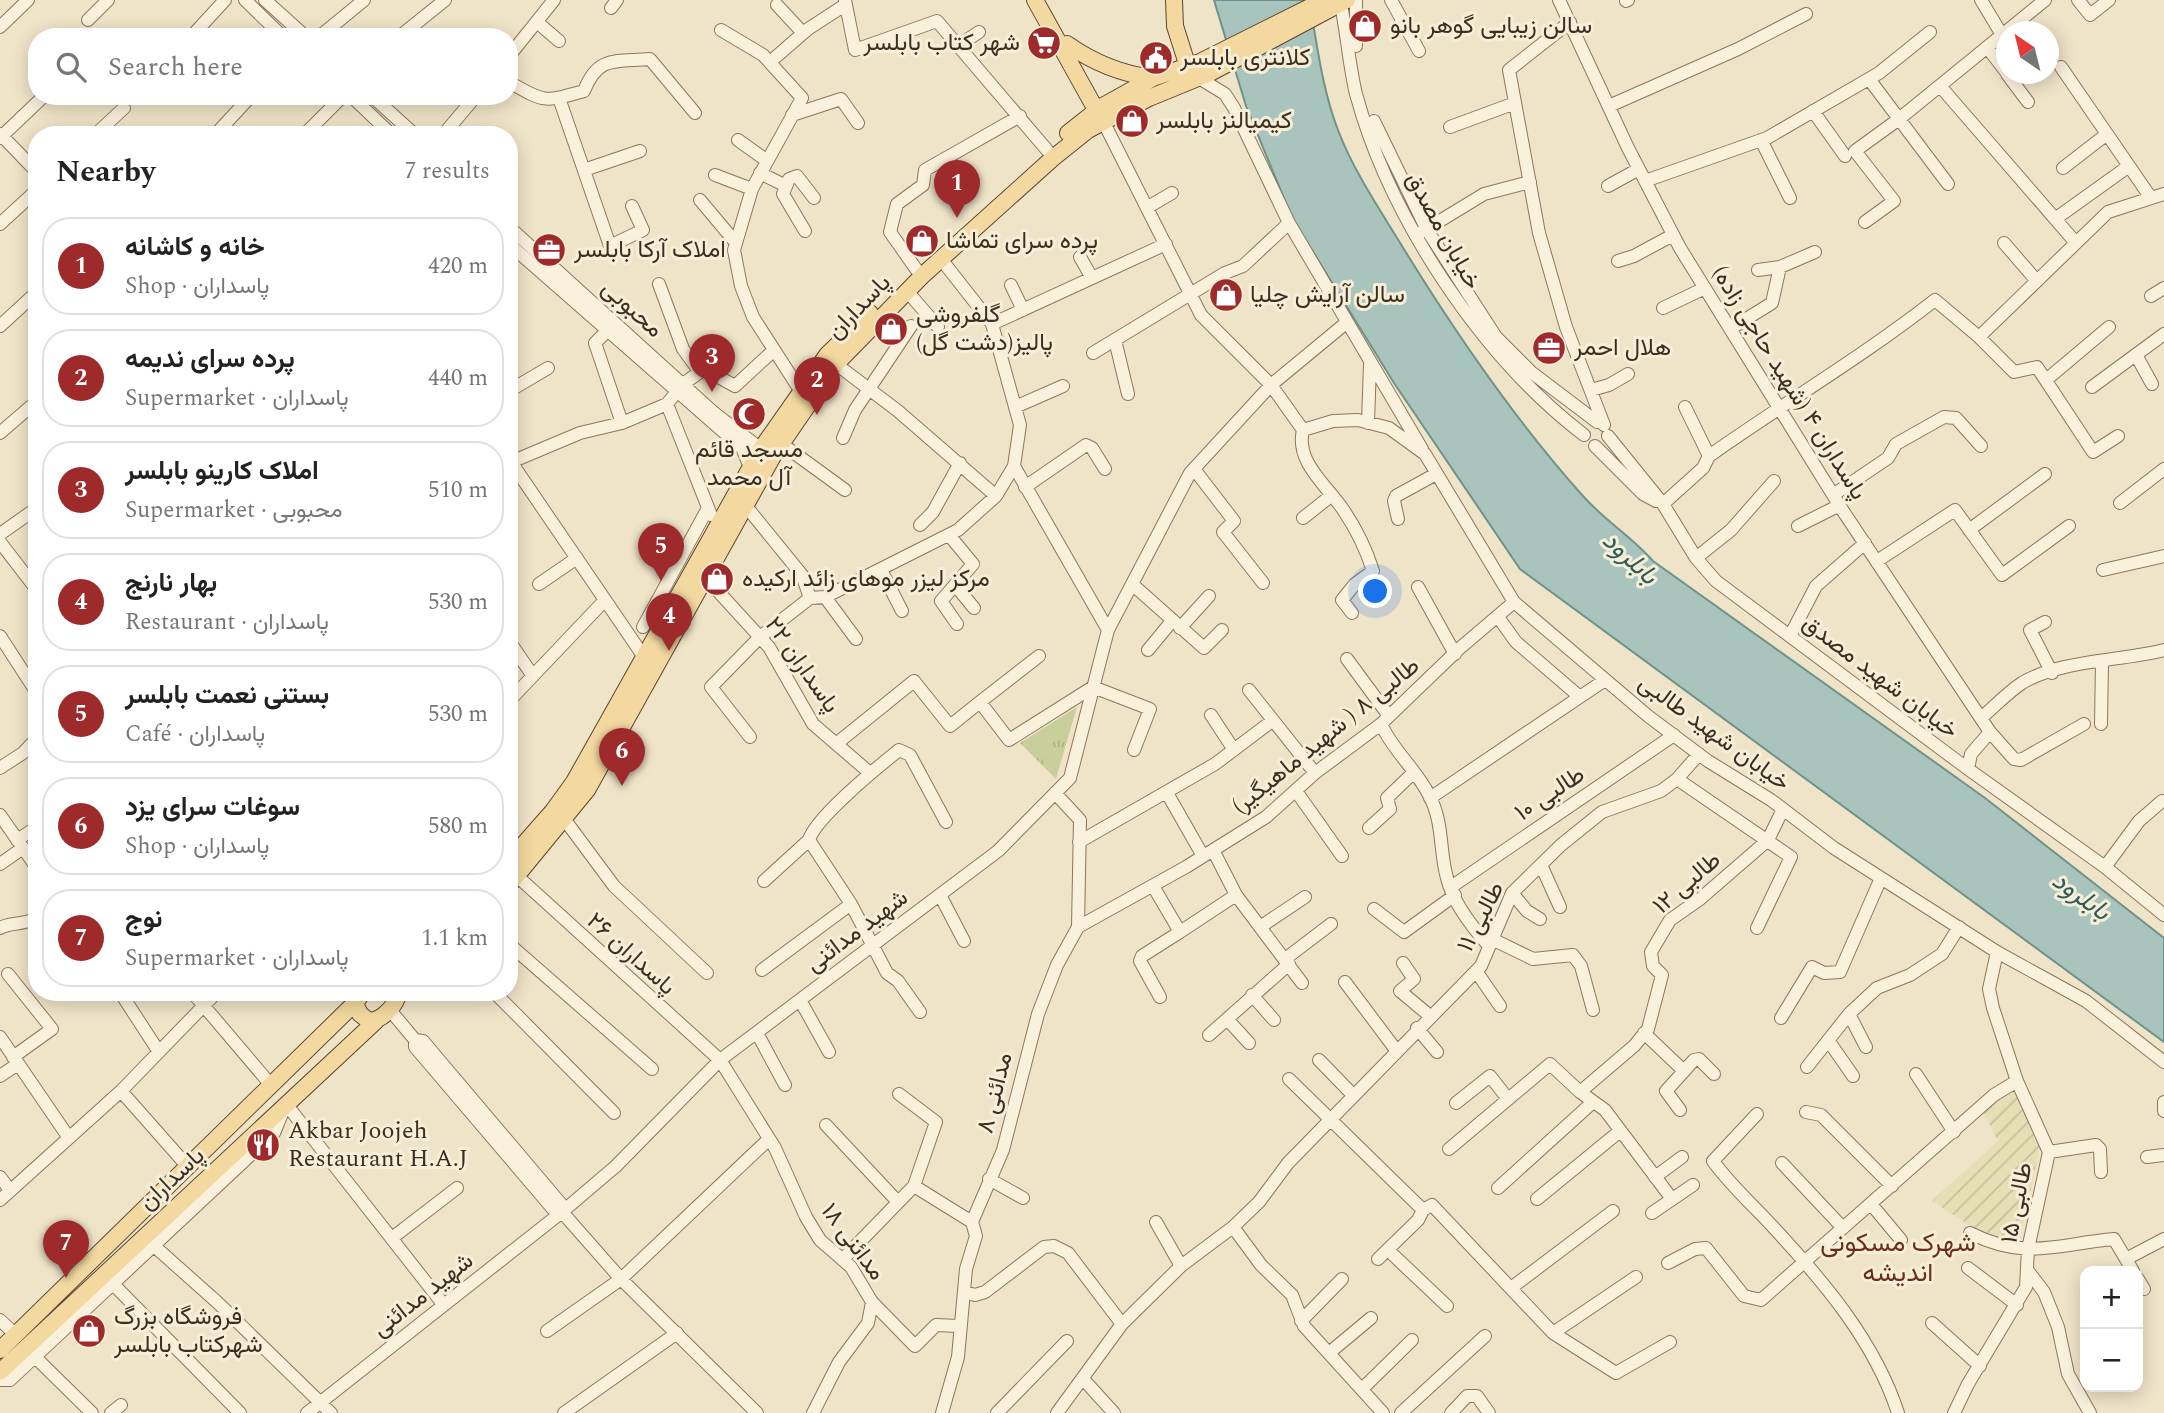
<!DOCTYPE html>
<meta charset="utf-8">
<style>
body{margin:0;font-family:Spectral,Vazirmatn,serif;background:#f6f6f6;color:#222}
.controls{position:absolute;right:21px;bottom:21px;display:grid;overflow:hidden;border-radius:14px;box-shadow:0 4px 18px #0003}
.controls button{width:63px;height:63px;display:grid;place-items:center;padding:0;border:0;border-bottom:2px solid #e0e0e0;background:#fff;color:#222;font:35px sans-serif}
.compass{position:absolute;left:1996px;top:21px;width:63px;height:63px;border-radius:50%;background:#fff;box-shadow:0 4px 18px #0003;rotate:325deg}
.you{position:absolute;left:1376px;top:592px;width:24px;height:24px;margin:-18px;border:5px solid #fff;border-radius:50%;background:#1a73e8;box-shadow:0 0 0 10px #1a73e833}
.badge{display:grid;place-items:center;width:46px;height:46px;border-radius:50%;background:#9e2a2b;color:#fff;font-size:23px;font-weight:700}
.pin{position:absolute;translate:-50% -58px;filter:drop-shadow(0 2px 4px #0008)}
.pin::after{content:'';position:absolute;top:37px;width:24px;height:21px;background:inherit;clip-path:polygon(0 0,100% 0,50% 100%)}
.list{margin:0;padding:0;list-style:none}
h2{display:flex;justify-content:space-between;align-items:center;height:91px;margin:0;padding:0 28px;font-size:30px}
h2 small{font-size:23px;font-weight:400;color:#767676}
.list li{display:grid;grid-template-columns:46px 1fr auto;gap:21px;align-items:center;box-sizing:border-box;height:98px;margin:0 14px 14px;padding:0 14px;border:2px solid #e0e0e0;border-radius:28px}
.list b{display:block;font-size:26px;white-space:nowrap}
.list p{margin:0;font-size:23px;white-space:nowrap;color:#767676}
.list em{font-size:23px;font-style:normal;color:#767676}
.icon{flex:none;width:38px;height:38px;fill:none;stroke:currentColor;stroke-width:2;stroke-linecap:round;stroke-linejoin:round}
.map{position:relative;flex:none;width:2164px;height:1413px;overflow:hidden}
.search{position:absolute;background:#fff;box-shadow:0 4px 18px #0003;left:28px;top:28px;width:490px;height:77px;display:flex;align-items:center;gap:18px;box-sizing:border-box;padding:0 24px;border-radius:28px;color:#767676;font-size:26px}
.panel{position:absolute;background:#fff;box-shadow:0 4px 18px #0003;left:28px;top:126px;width:490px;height:875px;border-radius:28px}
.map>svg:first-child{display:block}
.farmland{fill:url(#farmland-furrows)}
.park{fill:url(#park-tufts)}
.water{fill:#a9c4bc;stroke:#6f938a;stroke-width:2}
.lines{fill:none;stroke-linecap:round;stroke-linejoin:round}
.minor-casing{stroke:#8d765c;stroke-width:14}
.major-casing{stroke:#5b4430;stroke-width:18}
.minor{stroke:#faf1dc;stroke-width:12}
.major{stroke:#f3d9a0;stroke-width:16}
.labels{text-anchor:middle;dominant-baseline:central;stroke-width:6;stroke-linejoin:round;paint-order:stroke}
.poi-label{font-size:24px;fill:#3d2e20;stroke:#f7eed8;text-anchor:start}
.street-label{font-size:24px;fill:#3d2e20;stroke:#f7eed8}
.water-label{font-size:26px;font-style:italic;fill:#2f5d5a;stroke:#f7eed8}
.neighbourhood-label{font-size:26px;fill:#6b2e1e;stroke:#f7eed8}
</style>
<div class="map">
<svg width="2164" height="1413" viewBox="0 0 2164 1413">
<defs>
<pattern id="farmland-furrows" width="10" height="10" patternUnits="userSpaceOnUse" patternTransform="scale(1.75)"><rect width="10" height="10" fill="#e6deb5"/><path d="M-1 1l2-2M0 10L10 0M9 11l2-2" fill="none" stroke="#c6bf9b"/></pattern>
<pattern id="park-tufts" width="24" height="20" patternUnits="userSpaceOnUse" patternTransform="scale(1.75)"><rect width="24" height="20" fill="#c9cf9b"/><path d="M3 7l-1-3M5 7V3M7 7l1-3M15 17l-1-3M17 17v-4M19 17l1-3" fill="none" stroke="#aeb285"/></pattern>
</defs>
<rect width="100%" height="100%" fill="#f0e4c8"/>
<path class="farmland" d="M2014,1090L2040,1147L2020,1240L2014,1243L1972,1227L1932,1201L1998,1141L1983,1112Z"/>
<path class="park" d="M1077,707L1056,779L1020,743Z"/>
<path class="water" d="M1214,0H1309C1317,43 1322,89 1338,130C1353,170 1380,210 1402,246C1456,334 1514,419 1583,496C1605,521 1632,537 1653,561L1985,798L2164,938V1042L1520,569L1394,383L1292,218L1246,106Z"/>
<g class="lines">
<g class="minor-casing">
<path id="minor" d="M245,0L283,37
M265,0L306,37
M845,0L855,50L937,21L1047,150
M1391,0L1419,51
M1559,0L1628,148L1680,248L1843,511L1990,732L1971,754L1968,769
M1981,0L2002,35
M2078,0L2090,15L2109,0
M1626,1L1628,0
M777,5L803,33
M1341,5C1347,34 1349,65 1356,94C1390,219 1482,357 1584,435
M611,8L617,0
M88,20L108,0
M537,22L559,41
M1570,22L1509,70L1539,233L1566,327L1604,425
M0,27L28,0
M721,30L763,55L802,98L752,189L734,250L741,286L753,317L800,390
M191,37L225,0
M319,37L364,0
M399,37L445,0
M958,46L979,32
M1356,46V0
M1987,47L2007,73
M509,56L554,0
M770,62L808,29L845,5
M2061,67L2151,198
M2007,74L2028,102
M1199,78L1225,94L1234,108L1289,223L1422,449
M1869,79L1948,184
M509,82C546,103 544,102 584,91C598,55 616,62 650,59L695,113
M1940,86L2076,243
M351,96L392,135
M372,96L415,135
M559,98L610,246L643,230L632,206
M1609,106L1738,49L1806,14
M1813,111L1845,156
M792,115L841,99L858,123
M1103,121L1201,315L1271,385L1303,430L1333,421L1358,420L1389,428L1425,454L1514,602L1648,716L1708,761L1771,800L1834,848L1997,952L2086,1001L2164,1062
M1374,121L1427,230L1496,337L1531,372L1597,422
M1450,127L1515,103
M0,134L37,172
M95,135L124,108
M215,135L251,96
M304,135L343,96
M443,135L476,96
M0,138L44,96
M738,140L766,160
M1761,140L1790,198
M2063,168L2107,134
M584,170L640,151
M760,173L786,186
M715,175L752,189
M1645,181L1767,138L1879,73L1930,32
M1608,186L1639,169
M700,200L736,243
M1148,207L1172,193
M2055,219L2129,166
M1865,222L1894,201L1855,151L1899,119L2045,0
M0,224L37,190
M509,227L713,412L761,449
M805,231L783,194L789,179L797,176L814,198
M1420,233L1484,194L1530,182
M2004,243L2036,280
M509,244L742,448L750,467
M1080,257L1092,278
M1618,261L1634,256L1673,235
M1780,267L1815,252
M916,269L890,232L897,204L923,185L925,170L1020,116
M659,284L683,349L699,371
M1011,285L1023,310
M907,291L938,327
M2151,296L2164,288
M1663,308L1705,288
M992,324L1166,244
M0,326L37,292
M1730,329L1772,303L1780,267L1758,270
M607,331L595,343L622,423
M1979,337L2108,212L2164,194
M1115,340L1128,394
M1093,353L1225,273L1243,266L1289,223
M2136,355L2152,384
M836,364L898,411L996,496
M2046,380L2109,327
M2092,387L2164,334
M1591,390L1609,385L1628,374
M509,391L548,368
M667,404L711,515
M1015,407L1063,386
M1685,407L1709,456
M1368,423L1370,364
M1303,430C1295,463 1328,486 1344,511C1357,530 1366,549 1373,571L1355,584L1342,600L1352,613
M0,433L37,401
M1608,436L1663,504L1696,558L1716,581L1968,769L2105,867L2164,915
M843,438L855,410L911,326
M775,439L845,490
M1595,446L1643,494L1656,501
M509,459L644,657
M511,462L580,433L622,423L667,404L683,384L704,369L735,386L774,350
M1014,466L1108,630
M1194,469L1234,521L1223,532L1263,583
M1025,487L1086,445L1092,448L1105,469
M1833,495L1888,458L1896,444L1944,417L1956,418L1981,446
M2120,503L2164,469
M1663,504L1703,468L1709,456C1784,403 1862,357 1935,300L1979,337L2014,372L2037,367L2093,452L2118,436
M745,505L802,575L810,598L825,597L856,639
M1303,518L1332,495
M1398,519L1394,501L1396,496L1436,474
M920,525L933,512L960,463
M1798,526L1840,505
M1969,530L2045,474
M0,534L37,508
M949,535L973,564L941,601L957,624
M0,542L37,590
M1696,558L1731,530L1774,481
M1877,561L1955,510L2002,575L2069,526
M881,570L902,611
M2103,570L2164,556
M705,577L769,647L813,724L870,773
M539,584L577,558
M1132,584L1204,648L1222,630
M955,585L974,608
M1418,587L1455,654
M825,597L958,530L996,496L1014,466L1020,425L992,324L941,259
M1498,617L1516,642L1580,697
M2045,622L2030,630L2052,673
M643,627L708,508
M1180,628L1209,596
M0,636L37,693
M1790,636L1816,586L1865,543
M509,641L533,676
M1148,650L1172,621
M1347,659L1389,716
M1249,690L1315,773
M509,701L605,600
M980,702L1039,656
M1211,715L1234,750
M1981,718C1994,707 2008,692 2022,683C2060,660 2121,661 2164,650
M1381,724C1393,751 1416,769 1429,795C1444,823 1439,850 1447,878C1453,903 1472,927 1489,946
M2101,724L2102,661
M1990,732L2014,759L2021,760L2084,724
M750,737L711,687L760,637L810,598
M836,744L914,681L950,726L980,702L1009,740L1093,687L1150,709L1134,750
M0,768L23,753L37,738
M1677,779L1791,857L1757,928
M1296,791L1342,856
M1167,793L1203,856
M1430,798L1605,680
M0,815L37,868
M565,820L614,886L707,973
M1369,828L1390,809L1387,798L1413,773
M17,840L37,827
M1079,842L1215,764L1272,721
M1213,850L1236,895L1302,983
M0,864L23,848
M1541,865L1560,907
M2105,867L2139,821L2162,801
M517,876L720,1060L775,1148L806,1217L820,1240L851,1267L872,1302L868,1323L839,1362L813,1413
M764,881L809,840
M1153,886L1180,932L1236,895
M1451,887L1674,735
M1512,893L1527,911L1540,919
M940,895L964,941
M1374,909L1404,932L1455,895
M1078,927L1186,867L1266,817L1315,773L1381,724L1460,648L1514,602
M1260,927L1305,897
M0,928C13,921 21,926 37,918
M1492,939L1533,959L1573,955L1581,966L1593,1010
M509,944L652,1069
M1285,959L1331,924
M1403,963L1414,979L1400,991L1430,1016
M762,970L851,904
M1476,971L1500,1006
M8,974L52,1029L13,1057
M1345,982L1396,1050
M120,992L159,1052
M192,992L271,1085
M494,992L614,1113
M1252,995L1274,1020
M1160,997L1140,961L1142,956L1180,932
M800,1000L829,1052
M390,1010L415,1040V1047L553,1209L562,1212L621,1279L757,1413
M920,1012L898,981L887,973L851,904L809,840C815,818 879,766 899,750L910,755L946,822
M1849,1014L1866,1047
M1781,1018L1812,967L1824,973L1840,972L1881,878
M1227,1019L1249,1043
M1417,1028L1437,1052
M757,1033L785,1085
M1644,1033L1684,1071
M1209,1035L1289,964
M0,1037L69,1138
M415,1040L423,1041L561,1204L562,1212
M1828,1040L1853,1076
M1319,1060L1354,1096
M1807,1067L1849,1014L1877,988L1910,975L1942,954L1959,927
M1916,1074L1954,1132
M0,1076L18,1064
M1289,1079L1423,1210L1418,1220L1378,1259
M121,1091L189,1168
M1580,1092L1634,1046L1648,1029L1662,975L1653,966L1651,952L1670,920L1700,899L1768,840L1783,809
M899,1094L936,1122L914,1186
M2164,1102V1111
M1456,1103L1490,1076L1508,1099
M1680,1110L1666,1091L1694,1060L1699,1059L1714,1074
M1806,1112L1821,1115L1892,1186
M1757,1114L1713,1161C1730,1185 1754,1206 1774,1228C1824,1282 1875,1342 1898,1413
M826,1125L898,1202
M1449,1149L1550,1064L1580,1092L1605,1110L1672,1199
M2049,1152L2096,1145L2100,1149L2101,1172
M2147,1157L2164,1155
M1782,1163L1843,1228
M0,1177L10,1190
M1655,1177L1682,1157
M989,1179L1023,1198
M1498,1188L1593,1102
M1537,1199L1620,1131
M0,1200L121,1091L217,992
M1871,1204L1901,1240
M1423,1210L1432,1205L1553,1333L1616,1373L1670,1342
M1652,1213L1693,1185
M1156,1222L1181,1266
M1233,1227L1261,1265L1292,1295L1304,1326L1383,1413
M1970,1233C2026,1261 2057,1244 2114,1239L2133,1271
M392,1238L457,1188
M153,1245L217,1302L331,1413
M1388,1250L1447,1306
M843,1259L914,1186L972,1222
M2126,1259L2164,1239
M1668,1263L1695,1249L1706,1248L1744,1296L1761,1300L1994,1095L2017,1081
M1968,1268L2017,1305
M2028,1271L2044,1292L2058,1327L2068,1374L2090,1413
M2138,1279L2144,1289
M113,1284L240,1413
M1511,1288L1613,1211
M964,1292L975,1295L985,1292L1044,1247L1054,1246L1068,1253L1122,1324
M872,1302L915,1346L936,1325L959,1326
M0,1320L16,1335
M1301,1321L1342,1279
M1932,1323L1980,1366
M547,1331L621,1279L769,1139
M1553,1333L1636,1277
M1329,1353L1371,1318
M35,1357L92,1413
M0,1380H10L274,1133L286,1104L443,1304
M1084,1380L1114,1413
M1362,1389L1412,1340
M111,1413L121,1405
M307,1413L562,1212L616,1166L720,1060L998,851L1070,778L1108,630L1190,473L1271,385L1346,323
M564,1413L677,1333
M942,1413L958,1357L966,1269L976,1236L972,1222L1003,1150L1038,1014L1057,965L1078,927L1080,820L1055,793
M997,1413L1067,1341
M1057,1413L1122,1324L1181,1266L1233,1227L1259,1202L1288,1163L1481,966L1512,893L1561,845L1602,812L1661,791L1677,779L1699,754
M1401,1413L1485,1336
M1451,1413L1467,1396H1477L1489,1413
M1954,1413L1968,1384L2026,1287L2028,1249L2049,1152L2017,1081L1993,1008L1989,989L1997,952"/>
</g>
<g class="major-casing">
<path id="major" d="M1035,0L1100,117
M1174,0L1175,26L1188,67
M1067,44C1094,63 1121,74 1153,78
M1068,133L1101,107L1153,78L1200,62L1324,0
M509,861L553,811L574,782L761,449L827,355L870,313
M509,885L587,790L773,456L836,364L923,275L1053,158L1088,130L1149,98L1210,73L1347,0
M363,992L355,1003L360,1014L369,1021C381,1021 393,1008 397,998L396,992
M0,1350L355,1003
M0,1372L376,1021"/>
</g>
<use href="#minor" class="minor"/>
<use href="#major" class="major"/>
</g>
<defs>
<g id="shop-disc" transform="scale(1.75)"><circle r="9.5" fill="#9e2a2b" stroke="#f7eed8"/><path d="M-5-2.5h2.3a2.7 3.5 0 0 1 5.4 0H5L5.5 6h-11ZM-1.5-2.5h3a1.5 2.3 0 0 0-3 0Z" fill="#fff"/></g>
<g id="supermarket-disc" transform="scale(1.75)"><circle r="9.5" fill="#9e2a2b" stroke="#f7eed8"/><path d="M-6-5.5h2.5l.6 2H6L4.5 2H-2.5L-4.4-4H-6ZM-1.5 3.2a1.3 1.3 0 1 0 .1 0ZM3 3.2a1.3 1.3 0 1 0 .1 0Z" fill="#fff"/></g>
<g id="civic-disc" transform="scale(1.75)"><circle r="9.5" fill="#9e2a2b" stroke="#f7eed8"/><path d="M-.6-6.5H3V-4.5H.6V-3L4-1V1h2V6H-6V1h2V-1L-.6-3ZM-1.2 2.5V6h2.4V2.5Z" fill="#fff"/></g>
<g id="office-disc" transform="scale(1.75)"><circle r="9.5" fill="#9e2a2b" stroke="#f7eed8"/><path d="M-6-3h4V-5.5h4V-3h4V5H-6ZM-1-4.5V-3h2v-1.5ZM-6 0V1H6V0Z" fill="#fff"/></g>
<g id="mosque-disc" transform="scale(1.75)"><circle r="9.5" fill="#9e2a2b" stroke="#f7eed8"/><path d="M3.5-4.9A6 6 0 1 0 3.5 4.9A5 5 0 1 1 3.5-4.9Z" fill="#fff"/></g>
<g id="restaurant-disc" transform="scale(1.75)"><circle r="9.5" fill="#9e2a2b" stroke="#f7eed8"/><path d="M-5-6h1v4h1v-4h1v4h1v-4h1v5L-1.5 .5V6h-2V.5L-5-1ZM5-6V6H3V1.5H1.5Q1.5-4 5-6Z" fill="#fff"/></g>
</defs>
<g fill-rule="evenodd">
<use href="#shop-disc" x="1365" y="26"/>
<use href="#supermarket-disc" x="1044" y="43"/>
<use href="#civic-disc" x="1156" y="58"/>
<use href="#shop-disc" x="1132" y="121"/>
<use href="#shop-disc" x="922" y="241"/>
<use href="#office-disc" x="549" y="250"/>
<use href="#shop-disc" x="1226" y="295"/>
<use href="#shop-disc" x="891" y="329"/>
<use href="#office-disc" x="1549" y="348"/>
<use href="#mosque-disc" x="749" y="414"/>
<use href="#shop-disc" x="717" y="579"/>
<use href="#restaurant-disc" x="263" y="1145"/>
<use href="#shop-disc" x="89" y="1331"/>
</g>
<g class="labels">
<g class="poi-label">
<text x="1390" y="26">سالن زیبایی گوهر بانو</text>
<text x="1020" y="43" text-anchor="end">شهر کتاب بابلسر</text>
<text x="1180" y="58">کلانتری بابلسر</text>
<text x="1156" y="121">کیمیالنز بابلسر</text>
<text x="946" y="241">پرده سرای تماشا</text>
<text x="574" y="250">املاک آرکا بابلسر</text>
<text x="1250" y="295">سالن آرایش چلیا</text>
<text x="916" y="315">گلفروشی<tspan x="916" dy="28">پالیز(دشت گل)</tspan></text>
<text x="1574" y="348">هلال احمر</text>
<text x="749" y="450" text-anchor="middle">مسجد قائم<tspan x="749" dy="28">آل محمد</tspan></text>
<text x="742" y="579">مرکز لیزر موهای زائد ارکیده</text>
<text x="288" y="1131">Akbar Joojeh<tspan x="288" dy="28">Restaurant H.A.J</tspan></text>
<text x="114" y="1317">فروشگاه بزرگ<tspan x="114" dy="28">شهرکتاب بابلسر</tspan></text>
</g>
<g class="street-label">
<text transform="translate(1443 231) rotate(61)">خیابان مصدق</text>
<text transform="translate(859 307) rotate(-46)">پاسداران</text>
<text transform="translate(632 309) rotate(42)">محبوبی</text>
<text transform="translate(1789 383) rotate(58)">پاسداران ۴ (شهید حاجی زاده)</text>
<text transform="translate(802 665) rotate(55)">پاسداران ۲۲</text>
<text transform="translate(1880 677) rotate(37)">خیابان شهید مصدق</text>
<text transform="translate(1714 733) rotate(36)">خیابان شهید طالبی</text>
<text transform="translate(1326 736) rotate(-39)">طالبی ۸ ( شهید ماهیگیر)</text>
<text transform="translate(1550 794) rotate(-34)">طالبی ۱۰</text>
<text transform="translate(1687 883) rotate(-41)">طالبی ۱۲</text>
<text transform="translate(1481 917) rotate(-63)">طالبی ۱۱</text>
<text transform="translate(857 931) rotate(-37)">شهید مدائنی</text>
<text transform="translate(631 954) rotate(42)">پاسداران ۲۶</text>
<text transform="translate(995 1093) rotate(-76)">مدائنی ۸</text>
<text transform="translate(172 1179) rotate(-43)">پاسداران</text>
<text transform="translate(2017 1203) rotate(-79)">طالبی ۱۵</text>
<text transform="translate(853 1242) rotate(53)">مدائنی ۱۸</text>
<text transform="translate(423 1295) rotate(-38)">شهید مدائنی</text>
</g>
<g class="water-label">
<text transform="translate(1630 558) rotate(43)">بابلرود</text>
<text transform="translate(2081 896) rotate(36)">بابلرود</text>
</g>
<g class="neighbourhood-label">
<text x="1898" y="1243">شهرک مسکونی<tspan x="1898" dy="30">اندیشه</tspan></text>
</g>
</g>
</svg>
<div class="controls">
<button>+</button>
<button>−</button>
</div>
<svg class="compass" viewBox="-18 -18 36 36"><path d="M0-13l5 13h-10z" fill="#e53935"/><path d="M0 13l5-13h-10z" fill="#767676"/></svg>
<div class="you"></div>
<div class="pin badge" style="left:957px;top:218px">1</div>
<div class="pin badge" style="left:817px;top:415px">2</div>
<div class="pin badge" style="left:712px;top:392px">3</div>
<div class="pin badge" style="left:669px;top:651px">4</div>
<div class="pin badge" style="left:661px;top:581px">5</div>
<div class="pin badge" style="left:622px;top:786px">6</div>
<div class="pin badge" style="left:66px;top:1278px">7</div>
<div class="search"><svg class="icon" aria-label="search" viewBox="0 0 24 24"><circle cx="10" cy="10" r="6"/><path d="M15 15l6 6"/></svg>Search here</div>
<section class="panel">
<h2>Nearby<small>7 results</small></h2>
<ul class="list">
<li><span class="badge">1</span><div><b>خانه و کاشانه</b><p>Shop · پاسداران</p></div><em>420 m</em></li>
<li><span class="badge">2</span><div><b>پرده سرای ندیمه</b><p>Supermarket · پاسداران</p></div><em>440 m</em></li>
<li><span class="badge">3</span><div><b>املاک کارینو بابلسر</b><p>Supermarket · محبوبی</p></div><em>510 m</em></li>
<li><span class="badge">4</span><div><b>بهار نارنج</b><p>Restaurant · پاسداران</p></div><em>530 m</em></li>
<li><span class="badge">5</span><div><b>بستنی نعمت بابلسر</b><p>Café · پاسداران</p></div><em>530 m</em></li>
<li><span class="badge">6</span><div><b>سوغات سرای یزد</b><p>Shop · پاسداران</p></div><em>580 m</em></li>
<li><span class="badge">7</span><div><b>نوج</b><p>Supermarket · پاسداران</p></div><em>1.1 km</em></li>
</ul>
</section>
</div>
